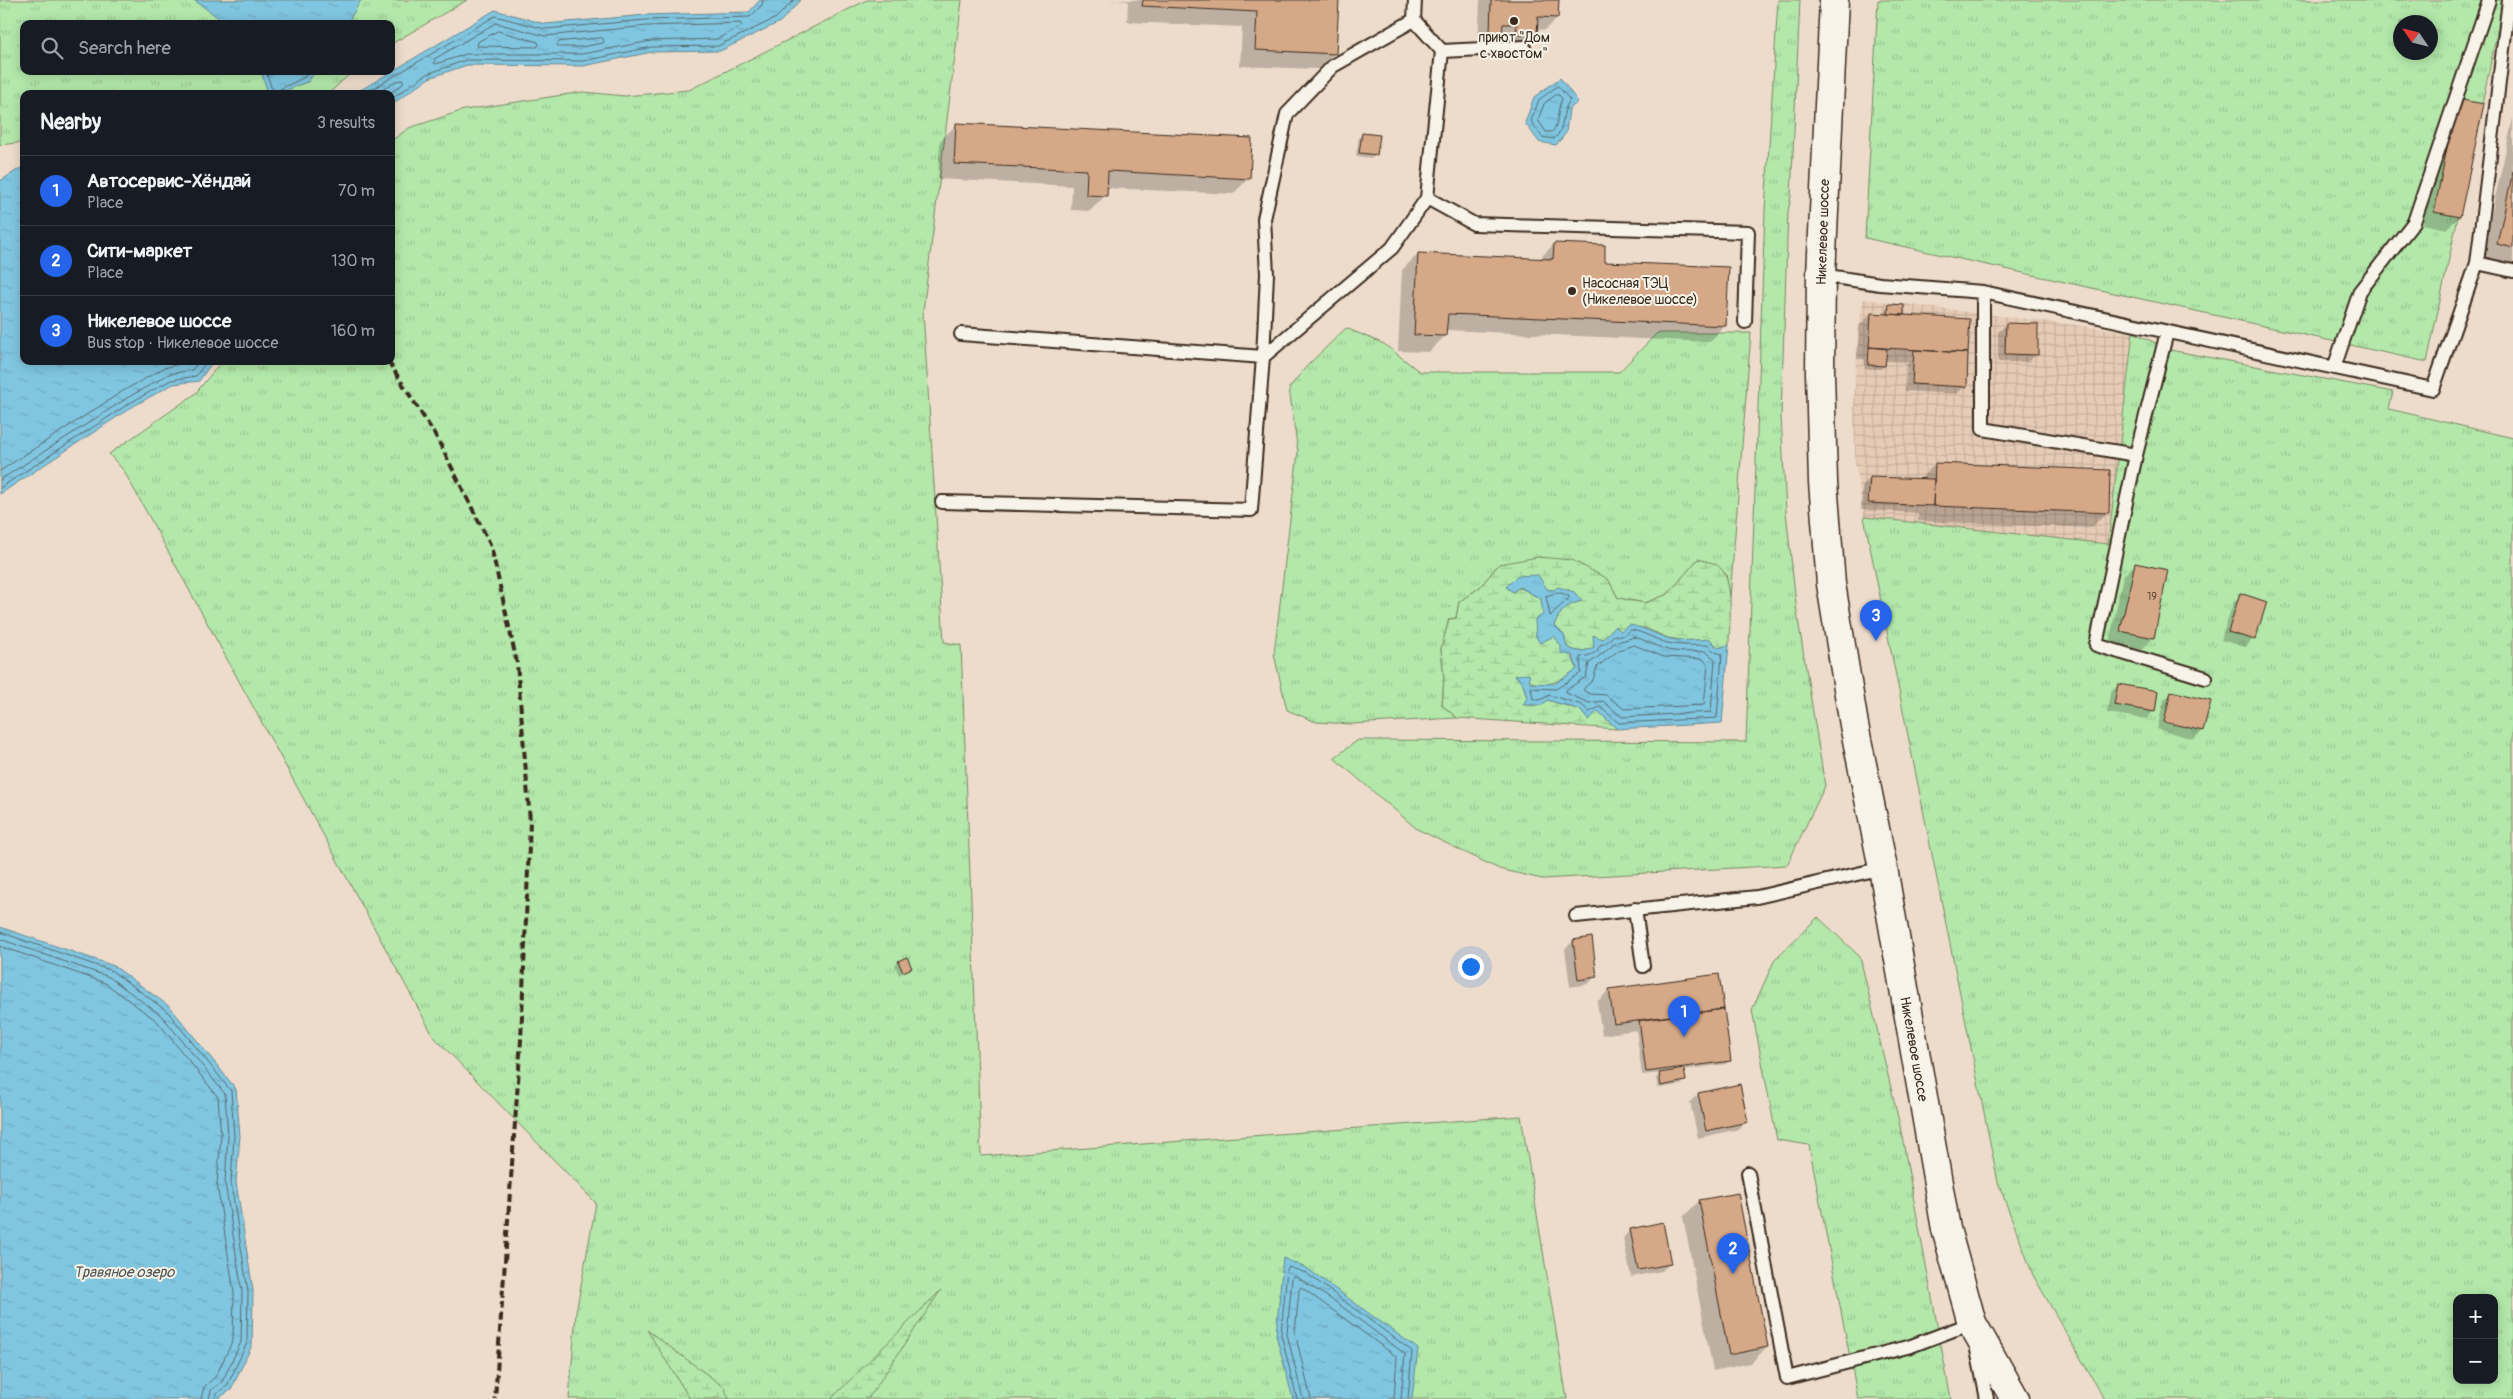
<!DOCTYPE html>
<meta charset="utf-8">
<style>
body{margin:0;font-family:Pangolin,sans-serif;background:#242831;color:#f1f3f6}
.controls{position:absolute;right:15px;bottom:15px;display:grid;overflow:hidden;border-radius:10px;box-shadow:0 2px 12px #0003}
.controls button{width:45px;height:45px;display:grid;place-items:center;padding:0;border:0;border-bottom:1px solid #363941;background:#171b24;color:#f1f3f6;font:25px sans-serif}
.compass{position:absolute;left:2393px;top:15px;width:45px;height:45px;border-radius:50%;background:#171b24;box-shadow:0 2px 12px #0003;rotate:305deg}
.you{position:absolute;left:1470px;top:966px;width:18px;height:18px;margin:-12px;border:4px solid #fff;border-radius:50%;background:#1a73e8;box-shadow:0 0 0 8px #1a73e833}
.badge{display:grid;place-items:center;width:32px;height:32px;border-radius:50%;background:#2563eb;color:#fff;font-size:16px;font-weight:700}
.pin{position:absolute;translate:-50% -41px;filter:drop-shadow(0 1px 2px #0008)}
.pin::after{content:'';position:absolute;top:26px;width:18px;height:15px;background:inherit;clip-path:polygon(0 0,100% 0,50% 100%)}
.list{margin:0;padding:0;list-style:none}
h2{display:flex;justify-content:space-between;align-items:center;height:65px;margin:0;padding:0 20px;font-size:21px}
h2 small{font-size:16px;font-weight:400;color:#9ea1a6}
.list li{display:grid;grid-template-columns:32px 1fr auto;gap:15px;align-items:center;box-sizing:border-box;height:70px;padding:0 20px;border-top:1px solid #363941}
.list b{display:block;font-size:19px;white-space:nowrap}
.list p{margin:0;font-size:16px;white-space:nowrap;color:#9ea1a6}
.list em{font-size:16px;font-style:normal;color:#9ea1a6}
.icon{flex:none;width:28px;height:28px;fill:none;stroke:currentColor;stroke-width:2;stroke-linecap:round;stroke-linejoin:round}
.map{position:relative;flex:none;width:2513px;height:1399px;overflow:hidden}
.search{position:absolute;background:#171b24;box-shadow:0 2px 12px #0003;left:20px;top:20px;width:375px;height:55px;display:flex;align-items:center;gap:12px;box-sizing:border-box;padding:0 18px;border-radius:10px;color:#9ea1a6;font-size:19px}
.panel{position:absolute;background:#171b24;box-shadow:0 2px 12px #0003;left:20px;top:90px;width:375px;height:275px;border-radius:10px}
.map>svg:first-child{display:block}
.industrial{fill:url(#industrial-grid)}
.grass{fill:url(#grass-tufts);stroke:#778964;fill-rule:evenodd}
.wetland{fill:url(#wetland-marsh);stroke:#778964}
.water{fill:url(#water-ripples);stroke:#648893}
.shadow{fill:#0003}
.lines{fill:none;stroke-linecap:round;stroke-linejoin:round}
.shore{stroke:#57686c;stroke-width:1}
.building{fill:#d5a887;stroke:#3b2a1e}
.lane-casing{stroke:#3b2a1e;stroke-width:16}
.secondary-casing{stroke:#3b2a1e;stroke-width:31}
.lane{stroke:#f7f3e8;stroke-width:12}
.secondary{stroke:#f7f3e8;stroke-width:28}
.rail{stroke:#3b2a1e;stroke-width:4;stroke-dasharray:8 4;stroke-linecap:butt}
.poi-dot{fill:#3b2a1e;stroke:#f7f3e8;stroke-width:2}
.labels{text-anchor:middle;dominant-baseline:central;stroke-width:4;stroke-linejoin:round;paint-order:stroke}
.number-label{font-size:11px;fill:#624a38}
.poi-label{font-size:14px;fill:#3b2a1e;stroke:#f7f3e8}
.street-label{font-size:14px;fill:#3b2a1e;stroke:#f7f3e8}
.water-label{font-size:15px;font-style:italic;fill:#505958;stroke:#f7f3e8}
</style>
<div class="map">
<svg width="2513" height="1399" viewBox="0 0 2513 1399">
<defs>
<pattern id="industrial-grid" width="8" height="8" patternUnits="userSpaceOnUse" patternTransform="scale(1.25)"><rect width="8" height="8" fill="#e6ccb7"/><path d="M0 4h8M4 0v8" fill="none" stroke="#c6af9d"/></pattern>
<pattern id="grass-tufts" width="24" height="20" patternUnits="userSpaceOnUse" patternTransform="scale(1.25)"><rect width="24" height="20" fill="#b3e8aa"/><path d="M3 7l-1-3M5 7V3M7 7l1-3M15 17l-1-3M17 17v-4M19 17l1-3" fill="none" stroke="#9bc792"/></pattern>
<pattern id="wetland-marsh" width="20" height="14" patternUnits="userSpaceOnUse" patternTransform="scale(1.25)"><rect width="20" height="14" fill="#b3e8aa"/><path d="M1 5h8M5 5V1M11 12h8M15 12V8" fill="none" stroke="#9bc792"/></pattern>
<pattern id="water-ripples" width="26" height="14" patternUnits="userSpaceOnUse" patternTransform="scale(1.25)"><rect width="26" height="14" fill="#80c6e1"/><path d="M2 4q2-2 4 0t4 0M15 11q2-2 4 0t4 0" fill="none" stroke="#70aac1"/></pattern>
</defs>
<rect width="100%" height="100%" fill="#eddccb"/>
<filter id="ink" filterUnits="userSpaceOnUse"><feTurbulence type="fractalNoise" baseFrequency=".02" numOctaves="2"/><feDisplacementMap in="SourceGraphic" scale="10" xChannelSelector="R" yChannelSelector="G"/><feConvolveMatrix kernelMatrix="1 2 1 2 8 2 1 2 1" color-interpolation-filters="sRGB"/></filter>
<g filter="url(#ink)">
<path class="industrial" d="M1863,299L2133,332L2108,544L1864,517L1855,463L1854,403L1857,348Z"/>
<path class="grass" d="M0,0H467L391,44V24H24V71H353L328,94H24V142L0,145Z
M867,0H962L923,311L944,642L961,645L981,1156L1521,1116L1567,1399H569L576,1313L596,1203L434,1037L124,471L109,454L195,394L222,361H391V141L409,128L464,110L583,92L625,96L689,90Z
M1778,0H1800L1791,196L1788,212L1781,416L1786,512L1797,613L1825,786L1787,865L1542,879L1499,869L1417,829L1334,758L1358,740L1746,742L1765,210Z
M1878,0H2504L2427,362L1865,238ZM2400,22H2430V52H2400Z
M1346,328L1384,344L1420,372H1619L1657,333H1751L1730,597L1726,574L1698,559L1668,594L1645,603L1618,598L1608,579L1499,564L1480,587L1459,602L1456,618L1449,619L1441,649L1444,678L1442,705L1457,718L1351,724L1316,722L1287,710L1274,654L1298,452L1289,388L1306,367Z
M2133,332L2170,350L2393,392L2389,409L2513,438V1399H2104L2033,1275L1998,1182L1864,517L2108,544ZM2457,1298H2494V1380H2457Z
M1818,917L1860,957L1900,1126L1951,1399H1858L1809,1145L1777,1140L1752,1010L1775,959Z"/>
<path class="wetland" d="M1538,557L1572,560L1608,579L1618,598L1645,603L1668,594L1698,559C1704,561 1712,562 1717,565C1736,577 1729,625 1729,645L1718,648L1710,639L1688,641L1668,638L1645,628L1621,632L1615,626C1602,641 1588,659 1567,647L1564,635L1554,625C1561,610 1566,605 1581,601L1574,592L1506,587L1513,592L1519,587L1541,599C1544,615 1549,630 1559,643C1568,654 1573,655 1577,670C1552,685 1543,690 1515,675L1523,684L1527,698L1548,700L1580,710L1598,711L1617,729L1457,718L1442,705L1444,678L1441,649L1449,619L1456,618L1459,602L1480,587L1499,564Z
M941,1290L868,1399H831Z
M647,1330L724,1387L729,1399H690Z"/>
<path class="water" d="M194,0H361L347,24H227Z
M760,0H801L780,22L720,51L652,52L583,66L467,65L429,78L391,105V94H354L495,10L545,24L646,15L749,12Z
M261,71H315L309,81L277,94H272L267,90Z
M1560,78L1578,102L1569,109L1566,133L1556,145L1539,142L1525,123L1534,97Z
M24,166V361H213L199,381L173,384L132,407L0,494V181Z
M1538,575L1547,589L1554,590L1558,587L1574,592L1582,601C1566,605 1561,610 1554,625L1564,635L1567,647C1577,653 1585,652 1594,647L1593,635L1603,639L1615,626L1621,631L1629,625C1643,627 1653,633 1667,638C1680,642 1696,640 1710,639L1718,648L1729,645L1722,723L1617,729L1598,711L1588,720L1580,710L1548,700L1542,705H1523L1527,698L1523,684L1515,675L1529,674L1530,683L1554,684L1577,669L1573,656L1561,653V646L1554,636L1540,643L1536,637L1535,619L1543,615L1541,599L1520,587L1513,592L1506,587L1517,576Z
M0,927L114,966L170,1007L236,1089L240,1136L236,1182L253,1291L252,1345L231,1390L217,1399H0Z
M1283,1258L1308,1269L1418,1349L1412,1399H1293L1276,1335Z"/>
<path class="shadow" d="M1107,0H1338L1335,53L1319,69L1240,66L1242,27L1127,22L1128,1Z
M1480,0H1558L1557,18L1545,30L1537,29L1536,36L1524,48L1505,47V36L1499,35L1489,46H1478Z
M2458,100L2459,217L2447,229L2423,224L2446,112Z
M2513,118V267L2481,260Z
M956,125L1249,178L1233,194L1106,188V195L1090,211L1071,210L1072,186L938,179L940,141Z
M1362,134L1376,155L1372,158L1356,156L1359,137Z
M1554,244L1603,263L1725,326L1709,342L1446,330L1445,336L1429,352L1398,351L1402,270L1418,254L1538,260Z
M1889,305L1903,306V316L1967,352L1965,386L1957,394L1905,391L1907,362L1885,361L1884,366L1881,369H1865V359H1857L1859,326L1871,314L1885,315L1886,309Z
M2006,325L2036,354L2029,362H1998V332Z
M1935,464L2107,512L2091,528L1918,521V513L1861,510L1862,486L1870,478L1919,480Z
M2135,564L2166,571L2153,638L2141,650L2109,643L2123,576Z
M2240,595L2253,639L2246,647L2221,640L2233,603Z
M2118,685L2154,711L2146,719L2107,713L2110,693Z
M2172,692L2209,702L2202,731L2194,739L2157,729L2164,700Z
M1573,941L1596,976L1588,984L1570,987L1565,949Z
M899,962L910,968L899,975L895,965Z
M1609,990L1730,1060L1726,1064L1683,1070L1684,1081L1681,1085L1658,1088L1656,1078L1661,1073L1642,1075L1636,1030L1602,1035L1597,1002Z
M1739,1086L1747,1122L1739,1129L1698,1138L1690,1102L1698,1094Z
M1737,1194L1767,1347L1751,1363L1713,1371L1683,1217L1699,1201Z
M1630,1230L1670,1263L1662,1271L1631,1277L1623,1238Z"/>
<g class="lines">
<path class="shore" d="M496,23L545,36L647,26L740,23L742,26L717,39L651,41L582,54H466L436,64L434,63L435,59Z
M498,31L538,42L539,45L537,47L477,46L478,42Z
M602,38L604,40L603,43L581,47H559L557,45L559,42Z
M266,71L271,87L276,91L305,77L309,71
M1558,86L1570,100C1559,115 1567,127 1554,139L1542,137L1531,121L1539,100Z
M364,94L495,16L545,29L646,20L750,17L762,5L763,0
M376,94L396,81L403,80V84L388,94
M1556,95H1559L1562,99C1556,109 1560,124 1552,132H1546L1538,120L1544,104Z
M391,99L427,74L466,60L583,61L652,47L718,46L776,18L794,0
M0,471L123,391L164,368L190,361
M0,480L127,398L169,374L192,370L199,361
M0,488L130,403L171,380L196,376L207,361
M1560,593L1568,595L1569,598L1550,616L1546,596Z
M1631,630C1645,632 1655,640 1668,643C1681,646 1694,645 1707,645L1715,652L1722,654L1717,718L1619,723L1600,707L1589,712L1582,705L1550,695L1540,700L1533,699L1531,688L1556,689L1581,673L1580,657C1589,656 1597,654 1600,645L1606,643L1614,635L1622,636Z
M1633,637C1645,639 1653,645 1664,649C1677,653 1691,652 1705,651L1715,659L1711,712L1622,717L1603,701L1589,703L1566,693V690L1586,677L1589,663C1599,658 1605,650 1615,643C1618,641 1628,640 1633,637Z
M1634,645L1664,657L1703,659L1708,665L1704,705L1624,709L1606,695L1590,694L1584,691V688L1593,680L1597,667L1619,650Z
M0,932L112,971L167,1011L231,1091L234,1136L231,1183L248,1292L247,1343L227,1386L216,1394L215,1399
M0,939L109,977L162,1016L225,1094L228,1136L225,1183L242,1292L241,1342L222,1382L211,1390L209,1399
M0,946L105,983L157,1021L218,1097L221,1136L217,1184L234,1293L233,1340L216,1376L204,1387L201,1399
M1297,1399L1281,1334L1287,1269L1289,1267L1306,1273L1412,1351L1408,1399
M1303,1399L1287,1334L1292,1278L1295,1276L1337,1303L1405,1354L1401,1399
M1311,1399L1295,1333L1299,1290L1301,1287L1397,1357L1394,1399"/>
</g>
<path class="building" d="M1143,0H1339L1336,54L1255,50L1257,12L1142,6Z
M1491,0H1559L1558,18L1538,17L1537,36L1516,35L1517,24H1503L1502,35L1490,34Z
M2457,99L2484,104L2460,217L2434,212Z
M956,123L1252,138L1250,179L1108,171L1107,196L1086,195L1087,170L954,164Z
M1362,133L1380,135L1377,155L1359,153Z
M2513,171V248L2497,244Z
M1554,243L1605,245V262L1729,267L1726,326L1448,314L1446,336L1414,335L1418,253L1553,259Z
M1889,304L1904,305V315L1888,314Z
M1871,313L1970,319L1968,353L1869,347Z
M2006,323L2038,324V355L2005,354Z
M1869,347L1887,349L1885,366L1868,365Z
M1914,350L1968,353L1967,387L1912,384Z
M1935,463L2110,470L2109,513L1933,506Z
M1870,477L1934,479L1933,506L1868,503Z
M2135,563L2168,570L2154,638L2120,631Z
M2240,593L2267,602L2255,640L2228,632Z
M2118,684L2158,691L2155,712L2114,705Z
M2171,691L2211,701L2203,731L2164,722Z
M1592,937L1597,977L1578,980L1573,940Z
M907,957L912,968L903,972L898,961Z
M1719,974L1724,1009L1614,1024L1609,989Z
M1724,1009L1731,1061L1646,1072L1639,1020Z
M1684,1069L1686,1081L1661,1086L1659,1073Z
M1740,1084L1748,1122L1706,1131L1698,1093Z
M1738,1193L1768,1347L1729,1355L1699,1200Z
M1663,1222L1671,1264L1638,1270L1630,1229Z"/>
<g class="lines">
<g class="lane-casing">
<path id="lane" d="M1442,51L1524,47
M1427,198L1474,224L1748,232L1745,322
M2477,263L2509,0
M1821,275L1880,284L1983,292L2433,389L2477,263L2513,271
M1983,292V429L2136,455
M2167,332L2136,455L2096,645L2206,678
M961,334L1263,357L1267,274L1264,219L1287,114L1333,66L1414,20L1415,0
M2334,368L2360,291L2414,222L2489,0
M942,502L1251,510L1263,357L1392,248L1427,198L1442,51L1414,20
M1635,909L1643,966
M1576,916L1757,897L1883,868
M1748,1173L1787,1378L1911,1346L1972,1323V1325
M1977,1350L1987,1399"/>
</g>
<g class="secondary-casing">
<path id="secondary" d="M1834,0L1821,275L1820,373L1823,482L1831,584L1854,725L1883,868L1946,1229L1972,1323L2015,1399"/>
</g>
<use href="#lane" class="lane"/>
<use href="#secondary" class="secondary"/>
<path class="rail" d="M388,361L437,438L491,546L517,663L530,821L521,1040L495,1399"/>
</g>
</g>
<g class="poi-dot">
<circle cx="1514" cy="21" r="5"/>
<circle cx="1572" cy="291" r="5"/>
</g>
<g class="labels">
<g class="number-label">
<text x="2152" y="596">19</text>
</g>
<g class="poi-label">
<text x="1514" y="37">приют "Дом<tspan x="1514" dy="16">с хвостом"</tspan></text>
<text x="1582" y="283" text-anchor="start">Насосная ТЭЦ<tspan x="1582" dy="16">(Никелевое шоссе)</tspan></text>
</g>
<g class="street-label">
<text transform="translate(1823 232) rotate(-88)">Никелевое шоссе</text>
<text transform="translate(1914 1049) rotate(80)">Никелевое шоссе</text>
</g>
<g class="water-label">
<text x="124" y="1272">Травяное озеро</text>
</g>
</g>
</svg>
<div class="controls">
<button>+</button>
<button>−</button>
</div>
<svg class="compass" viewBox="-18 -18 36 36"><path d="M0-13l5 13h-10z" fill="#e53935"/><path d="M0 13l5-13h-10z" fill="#9ea1a6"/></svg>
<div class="you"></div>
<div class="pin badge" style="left:1684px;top:1037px">1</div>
<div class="pin badge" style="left:1733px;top:1274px">2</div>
<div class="pin badge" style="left:1876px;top:641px">3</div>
<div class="search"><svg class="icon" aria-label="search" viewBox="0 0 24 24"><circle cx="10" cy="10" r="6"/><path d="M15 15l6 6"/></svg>Search here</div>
<section class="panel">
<h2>Nearby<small>3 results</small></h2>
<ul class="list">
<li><span class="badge">1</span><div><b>Автосервис-Хёндай</b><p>Place</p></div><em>70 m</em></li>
<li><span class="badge">2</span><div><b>Сити-маркет</b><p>Place</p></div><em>130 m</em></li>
<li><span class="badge">3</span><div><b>Никелевое шоссе</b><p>Bus stop · Никелевое шоссе</p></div><em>160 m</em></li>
</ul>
</section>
</div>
